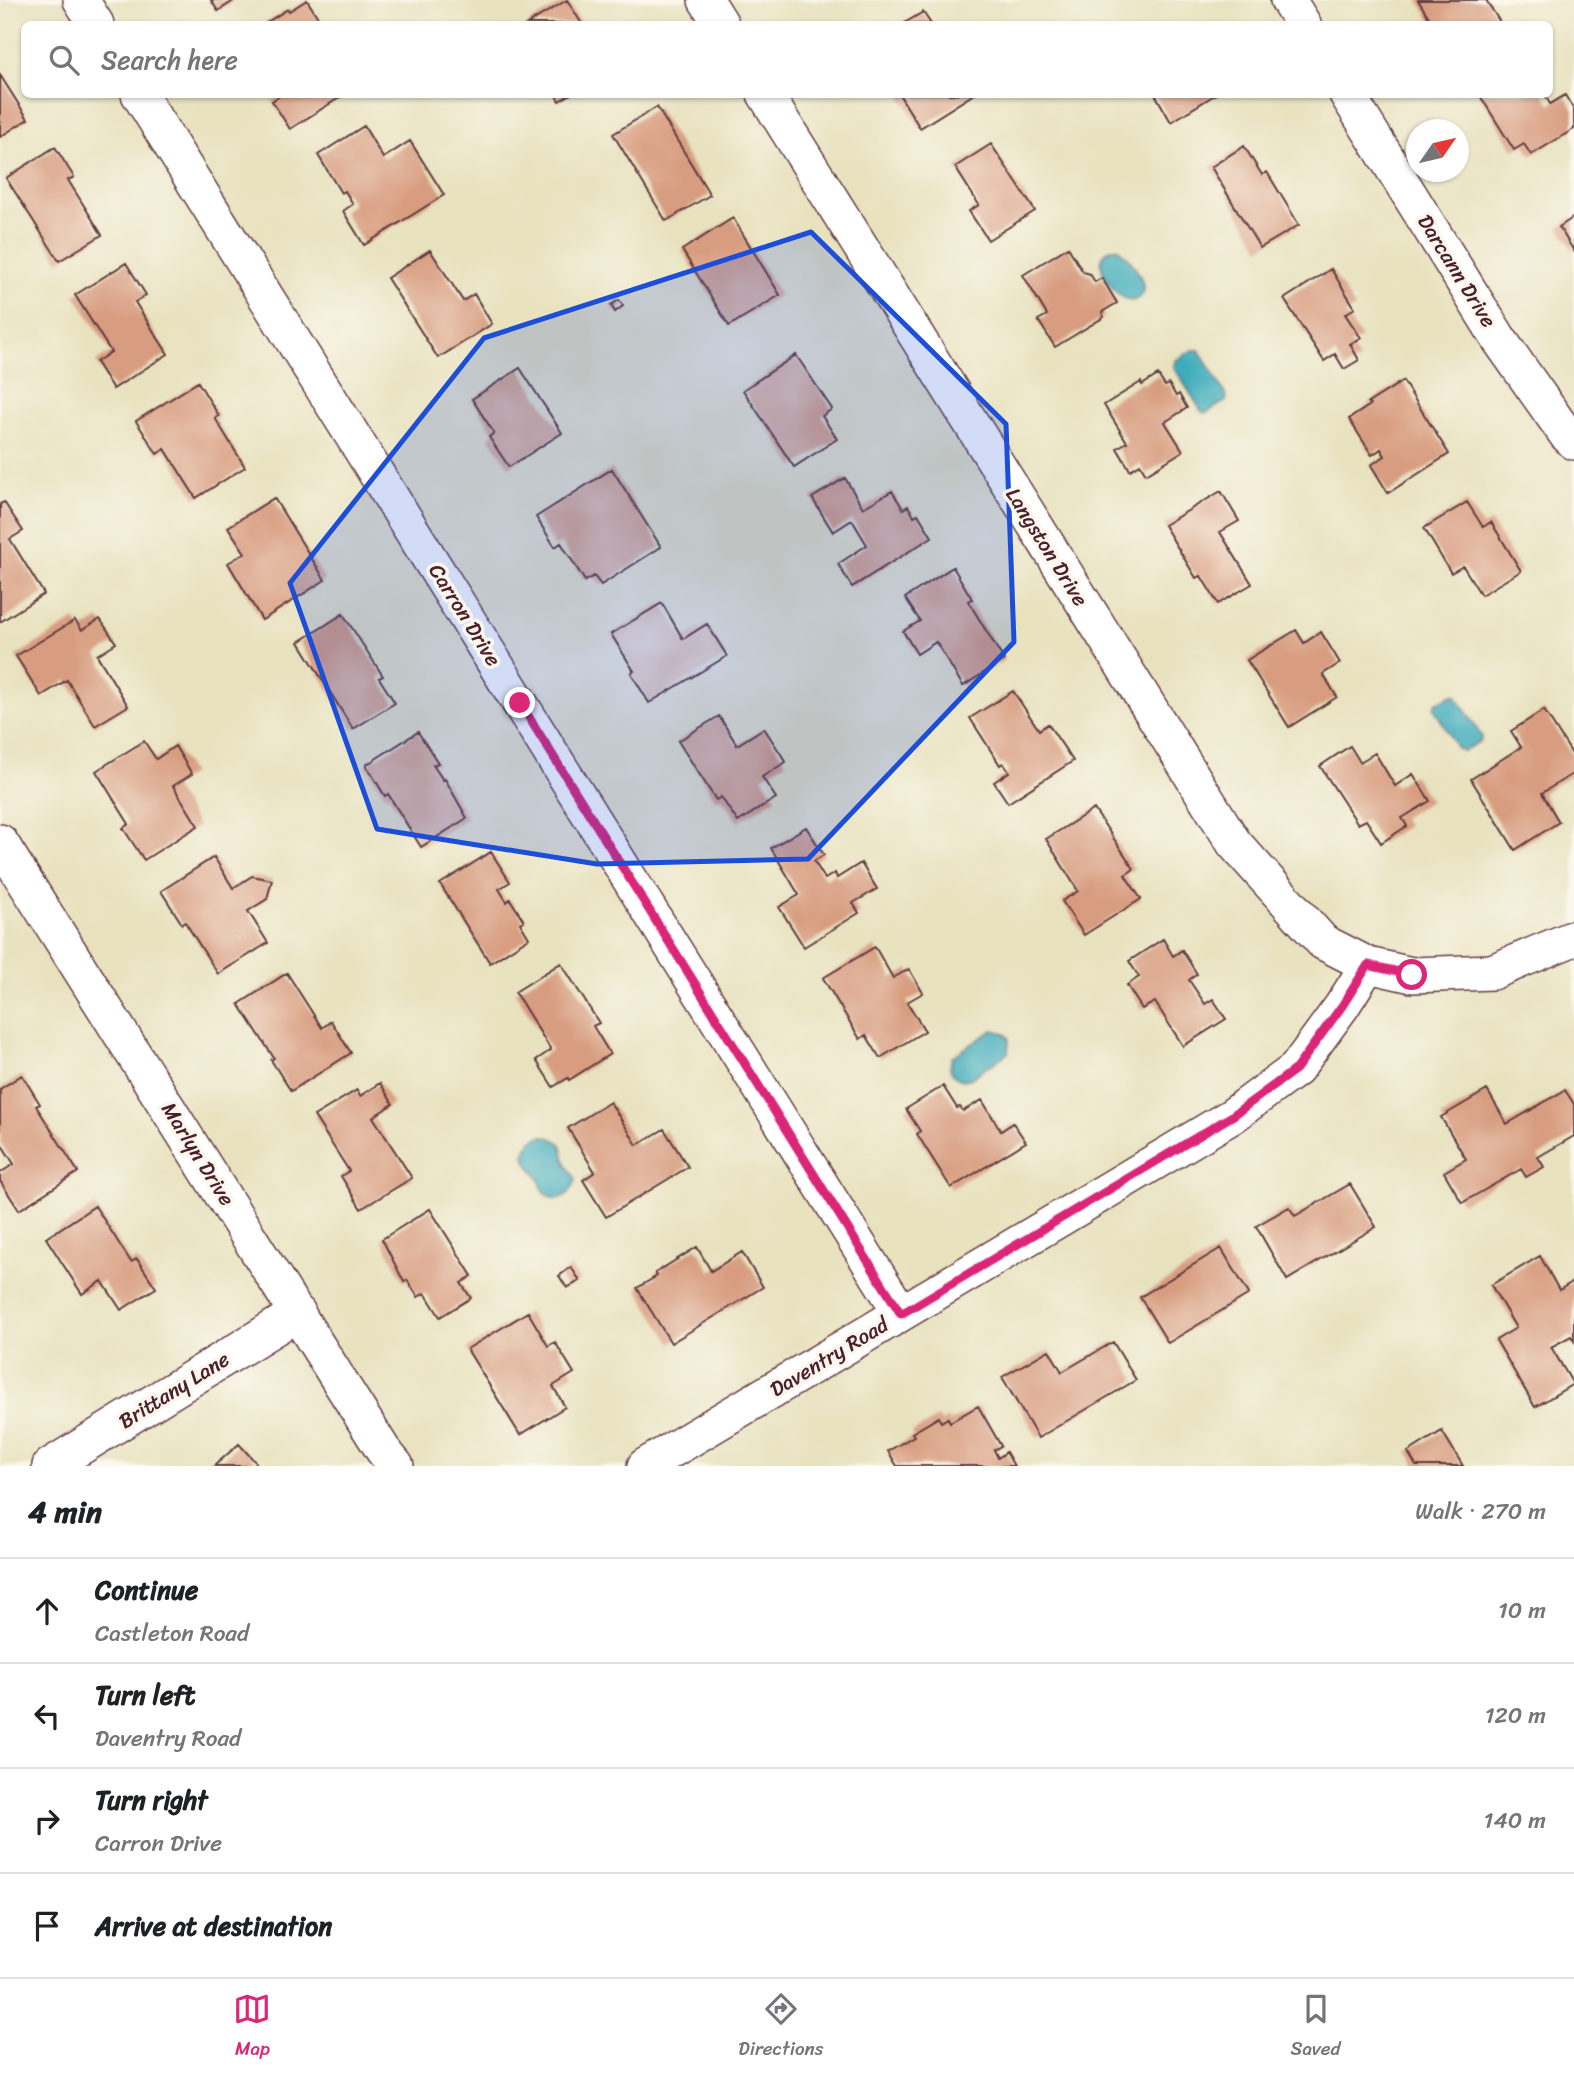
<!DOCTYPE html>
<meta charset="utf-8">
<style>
body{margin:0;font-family:Sriracha,sans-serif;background:#f6f6f6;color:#202124}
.compass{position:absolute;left:1406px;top:119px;width:63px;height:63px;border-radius:50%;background:#fff;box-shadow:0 2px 5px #0004;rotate:56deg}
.stop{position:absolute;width:21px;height:21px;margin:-16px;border:5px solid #db2777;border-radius:50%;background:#fff}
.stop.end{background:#db2777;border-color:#fff;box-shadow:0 2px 7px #0008}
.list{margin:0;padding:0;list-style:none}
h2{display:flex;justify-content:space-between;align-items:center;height:91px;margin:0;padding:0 28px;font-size:30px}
h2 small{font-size:23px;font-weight:400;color:#757577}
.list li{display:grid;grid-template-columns:46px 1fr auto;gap:21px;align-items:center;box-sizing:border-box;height:105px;padding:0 28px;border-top:2px solid #e0e0e0}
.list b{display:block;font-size:26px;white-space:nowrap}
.list p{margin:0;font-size:23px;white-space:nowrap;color:#757577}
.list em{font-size:23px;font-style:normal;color:#757577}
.icon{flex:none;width:38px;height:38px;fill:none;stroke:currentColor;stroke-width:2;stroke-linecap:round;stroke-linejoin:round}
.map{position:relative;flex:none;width:1574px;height:1466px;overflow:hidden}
.search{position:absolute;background:#fff;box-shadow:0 2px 5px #0004;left:21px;right:21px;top:21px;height:77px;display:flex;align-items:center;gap:18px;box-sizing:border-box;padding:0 24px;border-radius:10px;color:#757577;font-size:26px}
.sheet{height:511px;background:#fff}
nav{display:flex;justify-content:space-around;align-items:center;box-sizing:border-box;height:98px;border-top:2px solid #e0e0e0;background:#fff;font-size:19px;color:#757577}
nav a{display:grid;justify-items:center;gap:4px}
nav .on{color:#db2777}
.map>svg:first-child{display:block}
.water{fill:#3eacbc;stroke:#446674;stroke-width:2}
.building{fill:#d89d80}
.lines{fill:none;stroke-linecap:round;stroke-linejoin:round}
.minor-casing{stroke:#623c41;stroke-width:38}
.minor{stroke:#fff;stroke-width:35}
.route{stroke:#db2777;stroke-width:9}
.marked{fill:#1d4ed8;fill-opacity:0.2;stroke:#1d4ed8;stroke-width:5;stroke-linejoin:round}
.labels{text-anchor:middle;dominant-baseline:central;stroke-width:7;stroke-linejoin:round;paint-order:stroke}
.street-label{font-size:21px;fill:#4a1f2b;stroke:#fbf7ec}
</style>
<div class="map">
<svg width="1574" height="1466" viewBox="0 0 1574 1466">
<rect width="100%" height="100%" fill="#fbf7ec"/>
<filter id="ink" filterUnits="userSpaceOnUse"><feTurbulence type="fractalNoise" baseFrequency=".0143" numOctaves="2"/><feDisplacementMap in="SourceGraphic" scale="14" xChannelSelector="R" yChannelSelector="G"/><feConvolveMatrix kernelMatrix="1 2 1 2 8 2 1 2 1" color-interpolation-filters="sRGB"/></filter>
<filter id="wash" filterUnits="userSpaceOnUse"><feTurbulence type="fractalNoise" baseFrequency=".00686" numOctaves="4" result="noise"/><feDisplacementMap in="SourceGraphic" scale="28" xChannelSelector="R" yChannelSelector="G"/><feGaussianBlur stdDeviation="1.57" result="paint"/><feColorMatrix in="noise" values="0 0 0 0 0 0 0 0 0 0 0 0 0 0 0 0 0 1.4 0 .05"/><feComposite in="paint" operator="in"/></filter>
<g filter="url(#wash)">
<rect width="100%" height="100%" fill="#e8e2bf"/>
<path class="water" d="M1116,248C1128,253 1158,293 1134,300C1118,305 1081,254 1116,248Z
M1193,350H1199L1227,397L1226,401L1206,413L1202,412L1174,367L1175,361Z
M1455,694L1482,737L1480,741L1463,751L1457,748L1434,708L1436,703Z
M993,1030L1004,1033L1009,1038L1008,1053L971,1078C962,1082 953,1078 950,1068L952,1057Z
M544,1136C570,1143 559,1149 567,1165C569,1170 573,1175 576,1179C572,1193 558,1207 545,1192C541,1188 541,1182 538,1177C536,1172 531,1169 528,1164C520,1151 530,1138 544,1136Z"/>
<g id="blocks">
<path class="building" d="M211,0H235L218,11Z
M307,0L322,24H264L288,9L289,11Z
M567,0L582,24H527Z
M1418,0H1486L1500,22L1496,24H1433Z
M923,12L931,24H903Z
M0,75L28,119L0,137Z
M282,94H345L290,129L272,101Z
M555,94H571L559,101Z
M899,94H974L920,128Z
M1155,94H1216L1171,122Z
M1479,94H1544L1550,104L1565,95L1574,110V129L1531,155L1524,144L1514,150Z
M657,107L710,195L666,221L613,134Z
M364,126L383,158L410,141L444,195L364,245L343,211L353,204L345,191L341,193L318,155Z
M991,144L1035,211L988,240L969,211L979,205L955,167Z
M1244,146L1262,175L1267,172L1299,225L1260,248L1211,167Z
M55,147L74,177L68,180L102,235L59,261L6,178Z
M1574,217V251L1559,227Z
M733,218L780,295L729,326L682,250Z
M1068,247L1083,272L1090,274L1095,282L1102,278L1117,303L1102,312L1104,317L1055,347L1038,320L1047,315L1023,275Z
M430,250L463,301L474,294L492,324L438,358L387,278Z
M126,263L146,295L135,302L168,354L113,389L96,362L111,352L75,295Z
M1331,269L1355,308L1345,314L1361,338L1350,344L1359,360L1344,369L1335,354L1324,361L1284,299Z
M619,300L623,306L615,312L611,305Z
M796,355L832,409L822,416L837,439L794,467L743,390Z
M520,368L562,433L509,467L489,437L494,433L472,399Z
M1158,375L1165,386L1169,384L1176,396L1179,394L1187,408L1165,422L1183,451L1146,474L1140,464L1130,470L1117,448L1127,442L1104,405L1141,382L1142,385Z
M1403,381L1449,454L1388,493L1371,465L1385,456L1381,449L1372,455L1349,419L1370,405L1368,403Z
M198,382L219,416L215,418L245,467L196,498L165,449L157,454L136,421Z
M612,469L661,547L601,585L594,576L585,581L561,543L555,547L536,517Z
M845,478L863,508L892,491L903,509L908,506L914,516L918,514L932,537L852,587L838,564L867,545L852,520L833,532L812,498Z
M1221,491L1239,521L1220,532L1252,584L1218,604L1201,576L1196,578L1164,525Z
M274,498L325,580L262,620L228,563L245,553L228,527Z
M4,502L23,531L10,539L44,594L0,622V504Z
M1467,502L1483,527L1491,522L1521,571L1481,595L1463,566L1451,573L1424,528Z
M953,567L972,599L968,601L1004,660L963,686L936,642L917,654L903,631L920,621L905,598Z
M662,603L683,639L707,624L727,656L649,703L631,673L634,671L611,634Z
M343,614L383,676L379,678L395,703L353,729L299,642Z
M100,619L116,643L97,655L128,706L95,726L67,680L41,696L16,656L75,620L82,630Z
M1296,630L1304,643L1321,632L1340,663L1323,674L1337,697L1289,727L1247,660Z
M1013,691L1039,730L1048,724L1073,761L1008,803L994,782L1009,772L1003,763L1000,765L970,718Z
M1544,710L1574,757V773L1542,793L1559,822L1515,850L1471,779L1521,747L1511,731Z
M719,716L737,745L764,728L786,762L762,777L776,798L738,822L721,797L716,800L678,741Z
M418,732L438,763L433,765L443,780L445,779L467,818L421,847L388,794L385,796L366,765Z
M144,741L156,759L175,746L192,774L173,786L198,826L144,860L123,828L129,824L96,771Z
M1350,746L1360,762L1375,753L1395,786L1413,774L1430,801L1402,818L1407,826L1381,843L1366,820L1358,824L1320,766Z
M1094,809L1134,869L1125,875L1141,899L1084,935L1062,901L1078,891L1046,839Z
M806,827L824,855L814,861L825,879L835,873L837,878L861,863L877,889L853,903L859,913L804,947L779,907L799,895L771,848Z
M491,852L510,882L499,889L507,902L510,899L524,921L520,923L529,938L490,963L440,884Z
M214,857L233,888L252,876L272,880L267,899L248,911L268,943L218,974L185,922L182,924L161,891Z
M1163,939L1173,956L1182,950L1197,974L1189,980L1205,1004L1213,999L1226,1019L1183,1046L1155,1002L1142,1009L1127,985L1139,977L1129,961Z
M875,947L893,978L909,969L923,993L907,1002L925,1031L880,1058L866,1035L860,1039L823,978Z
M561,963L599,1023L593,1026L610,1054L569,1080L568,1078L553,1087L536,1060L551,1050L515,992Z
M287,973L322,1028L331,1021L351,1053L291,1091L271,1060L274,1058L239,1004Z
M22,1075L40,1104L36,1106L78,1172L19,1210L0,1181V1173L14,1164L0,1142V1089Z
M380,1083L393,1104L373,1117L412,1178L361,1209L341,1176L349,1171L314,1116L357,1090L360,1096Z
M943,1086L957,1108L960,1107L963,1111L982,1100L1001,1131L1013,1123L1026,1142L951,1188L917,1134L920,1131L906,1109Z
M1487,1090L1507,1124L1565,1090L1574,1104V1136L1538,1157L1544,1167L1526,1177L1521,1169L1462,1203L1444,1172L1466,1159L1441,1117Z
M610,1102L637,1145L664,1129L688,1167L606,1217L583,1180L595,1172L568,1128Z
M1350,1184L1376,1227L1287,1280L1256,1226L1289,1207L1295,1216Z
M95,1206L131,1262L137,1259L156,1288L121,1310L102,1281L82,1294L46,1238Z
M430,1209L472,1276L461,1283L471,1298L440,1317L425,1293L418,1297L407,1280L404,1282L382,1239Z
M697,1247L711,1271L742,1252L763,1287L671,1343L637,1288L657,1276L655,1273Z
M1221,1248L1249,1294L1168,1343L1140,1297Z
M1540,1256L1559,1290L1574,1281V1341L1571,1336L1551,1347L1573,1384L1535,1407L1496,1340L1516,1328L1491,1285Z
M571,1267L580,1281L567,1288L559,1276Z
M528,1312L548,1346L555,1342L574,1373L553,1386L565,1407L520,1435L467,1349Z
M1113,1342L1136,1380L1038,1438L1002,1377L1049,1350L1062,1372Z
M978,1406L1001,1446L994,1450L998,1458L1006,1452L1014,1466H897L888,1451L914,1436L912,1433L939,1417L941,1422L948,1418L950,1422Z
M1442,1431L1463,1466H1416L1408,1452Z
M239,1444L259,1466H214Z"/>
</g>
</g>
<g filter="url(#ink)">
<use href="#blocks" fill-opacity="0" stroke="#623c41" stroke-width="2"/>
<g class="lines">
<g class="minor-casing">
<path id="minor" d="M81,0L96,24
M706,0L721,24
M1288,0L1303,24
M139,94L901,1313
M765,94L1234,843L1323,942L1368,965L1412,975L1492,972L1574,938
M1347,94L1499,339L1566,434L1574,442
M0,842L383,1450L396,1466
M50,1466L298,1313
M645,1466L1232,1116L1296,1069L1342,1006L1368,965"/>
</g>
<use href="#minor" class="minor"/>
</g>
</g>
<g class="lines" filter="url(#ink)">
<path class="route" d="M520,703L901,1314L1232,1116L1296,1069L1342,1006L1368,965L1412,975"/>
</g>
<path class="marked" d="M811,232L1006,424L1014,642L808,859L597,864L377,829L290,583L484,338Z"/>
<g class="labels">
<g class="street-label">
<text transform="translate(1457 271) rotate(58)">Darcann Drive</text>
<text transform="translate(1047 547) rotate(58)">Langston Drive</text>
<text transform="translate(465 615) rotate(58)">Carron Drive</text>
<text transform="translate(198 1154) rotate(58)">Marlyn Drive</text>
<text transform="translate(829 1357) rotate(-31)">Daventry Road</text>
<text transform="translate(174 1390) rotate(-32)">Brittany Lane</text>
</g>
</g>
</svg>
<svg class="compass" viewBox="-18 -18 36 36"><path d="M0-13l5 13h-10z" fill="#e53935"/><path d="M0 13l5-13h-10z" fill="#757577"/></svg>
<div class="stop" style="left:1412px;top:975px"></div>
<div class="stop end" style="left:520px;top:703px"></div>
<div class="search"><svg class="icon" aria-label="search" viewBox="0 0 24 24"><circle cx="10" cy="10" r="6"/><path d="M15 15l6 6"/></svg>Search here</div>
</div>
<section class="sheet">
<h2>4 min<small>Walk · 270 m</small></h2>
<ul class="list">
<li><svg class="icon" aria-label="ahead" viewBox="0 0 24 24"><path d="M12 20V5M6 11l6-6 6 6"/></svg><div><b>Continue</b><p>Castleton Road</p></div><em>10 m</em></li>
<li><svg class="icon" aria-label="left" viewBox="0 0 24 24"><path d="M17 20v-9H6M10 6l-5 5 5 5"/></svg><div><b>Turn left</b><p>Daventry Road</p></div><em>120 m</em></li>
<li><svg class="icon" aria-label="right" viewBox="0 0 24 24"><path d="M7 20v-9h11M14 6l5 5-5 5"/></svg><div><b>Turn right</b><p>Carron Drive</p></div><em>140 m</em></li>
<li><svg class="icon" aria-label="arrive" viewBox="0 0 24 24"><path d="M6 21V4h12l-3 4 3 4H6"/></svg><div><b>Arrive at destination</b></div></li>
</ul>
</section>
<nav>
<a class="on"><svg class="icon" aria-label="map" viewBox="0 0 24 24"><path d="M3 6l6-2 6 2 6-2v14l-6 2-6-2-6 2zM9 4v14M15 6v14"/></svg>Map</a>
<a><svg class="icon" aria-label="directions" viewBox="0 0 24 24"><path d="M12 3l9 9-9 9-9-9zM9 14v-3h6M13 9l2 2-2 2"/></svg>Directions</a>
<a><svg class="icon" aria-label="saved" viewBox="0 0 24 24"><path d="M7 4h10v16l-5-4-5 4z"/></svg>Saved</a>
</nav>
